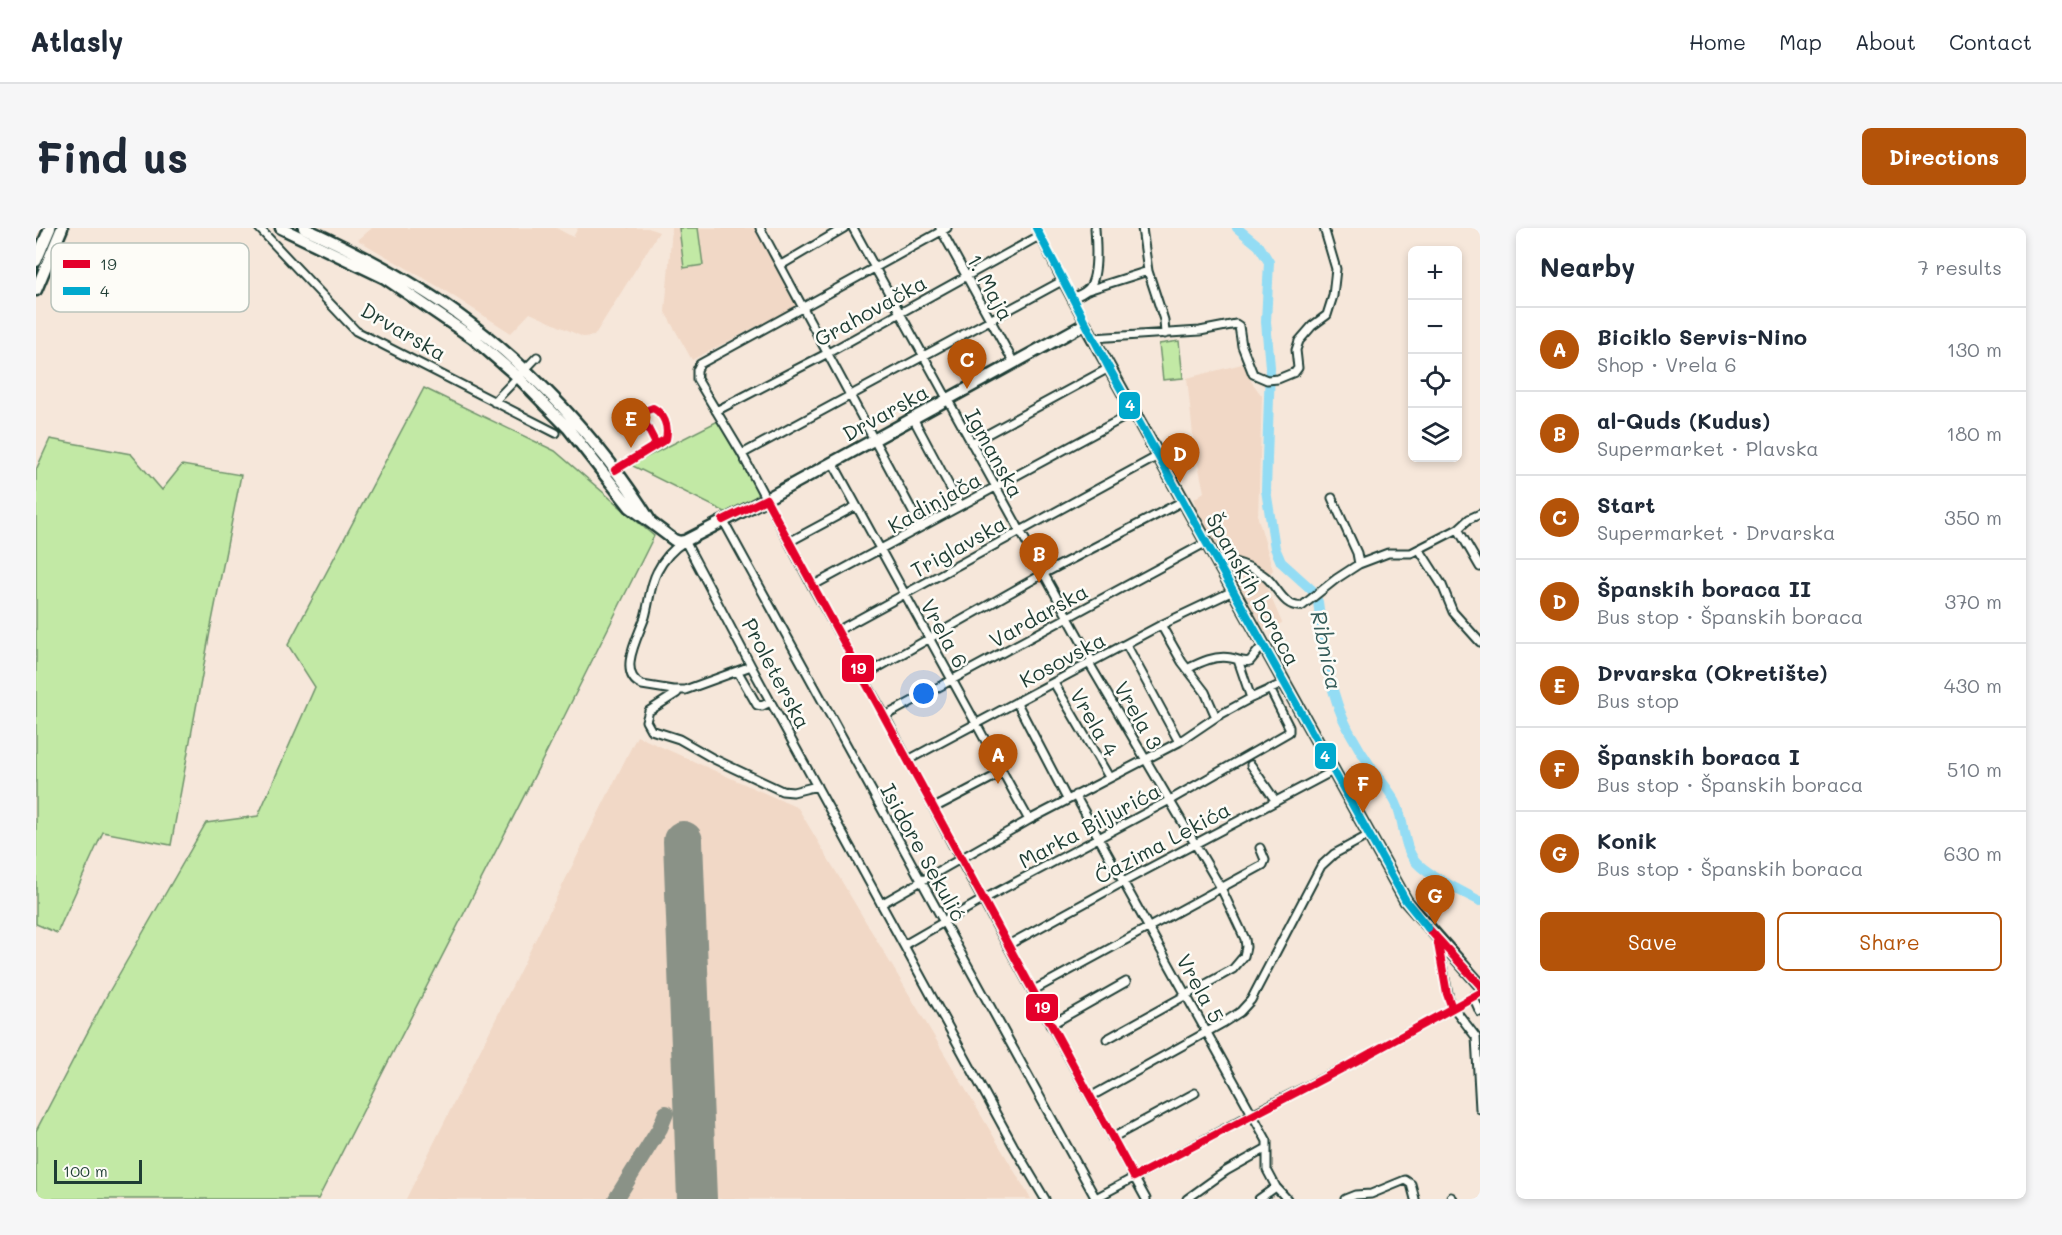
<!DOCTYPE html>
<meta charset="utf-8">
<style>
body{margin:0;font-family:Mali,sans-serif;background:#f6f6f7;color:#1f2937}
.controls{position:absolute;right:18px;top:18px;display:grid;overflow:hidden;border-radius:9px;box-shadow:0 3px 9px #0003}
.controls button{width:54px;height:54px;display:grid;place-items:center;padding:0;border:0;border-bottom:2px solid #e0e1e3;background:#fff;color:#1f2937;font:30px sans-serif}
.scale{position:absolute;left:18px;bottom:15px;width:88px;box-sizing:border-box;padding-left:6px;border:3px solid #1f3d34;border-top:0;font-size:16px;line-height:21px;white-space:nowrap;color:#1f3d34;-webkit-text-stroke:4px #fdfcf7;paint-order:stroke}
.you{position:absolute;left:888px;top:466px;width:21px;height:21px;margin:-15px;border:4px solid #fff;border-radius:50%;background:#1a73e8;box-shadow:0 0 0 9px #1a73e833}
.badge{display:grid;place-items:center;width:39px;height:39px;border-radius:50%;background:#b45309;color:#fff;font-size:20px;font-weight:700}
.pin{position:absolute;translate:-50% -50px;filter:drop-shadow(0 2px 3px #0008)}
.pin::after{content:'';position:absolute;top:32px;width:21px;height:18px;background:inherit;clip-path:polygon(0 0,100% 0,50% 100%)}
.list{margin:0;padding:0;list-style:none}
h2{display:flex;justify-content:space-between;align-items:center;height:78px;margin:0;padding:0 24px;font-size:26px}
h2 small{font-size:20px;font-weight:400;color:#747a83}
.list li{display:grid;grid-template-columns:39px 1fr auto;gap:18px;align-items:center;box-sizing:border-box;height:84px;padding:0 24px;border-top:2px solid #e0e1e3}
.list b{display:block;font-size:22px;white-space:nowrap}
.list p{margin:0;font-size:20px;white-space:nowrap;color:#747a83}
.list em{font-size:20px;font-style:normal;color:#747a83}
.actions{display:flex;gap:12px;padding:18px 24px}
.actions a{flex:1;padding:14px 0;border:2px solid #b45309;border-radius:9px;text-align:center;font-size:21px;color:#b45309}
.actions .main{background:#b45309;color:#fff}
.icon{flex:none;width:33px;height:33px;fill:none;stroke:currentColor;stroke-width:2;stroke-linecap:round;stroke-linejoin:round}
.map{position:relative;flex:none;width:1444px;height:971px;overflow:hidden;border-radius:9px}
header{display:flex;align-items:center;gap:36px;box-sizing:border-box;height:84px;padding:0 30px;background:#fff;border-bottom:2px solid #e0e1e3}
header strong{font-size:28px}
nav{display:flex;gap:33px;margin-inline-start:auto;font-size:21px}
.intro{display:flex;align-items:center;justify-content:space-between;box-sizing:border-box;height:144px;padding:0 36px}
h1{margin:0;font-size:42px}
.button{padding:15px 27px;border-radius:9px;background:#b45309;color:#fff;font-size:21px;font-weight:700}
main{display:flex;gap:36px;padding:0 36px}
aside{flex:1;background:#fff;border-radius:9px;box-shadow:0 3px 9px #0003}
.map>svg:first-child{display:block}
.built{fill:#f1d8c6}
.green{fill:#c2e9a5;stroke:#70936c;stroke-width:1.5}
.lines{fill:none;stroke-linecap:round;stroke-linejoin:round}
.river{stroke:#93dcf4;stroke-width:10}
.taxiway{stroke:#8a9287;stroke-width:16}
.runway{stroke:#8a9287;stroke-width:40}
.minor-casing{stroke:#1f3d34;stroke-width:11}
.secondary-casing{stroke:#1f3d34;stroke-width:15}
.minor{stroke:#fdfcf7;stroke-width:7}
.secondary{stroke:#fdfcf7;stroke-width:10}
.bus-1-casing{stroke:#fdfcf7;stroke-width:12}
.bus-2-casing{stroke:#fdfcf7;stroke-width:12}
.bus-1{stroke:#e4002b;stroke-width:8}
.bus-2{stroke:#00a9ce;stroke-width:8}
.labels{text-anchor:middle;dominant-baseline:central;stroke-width:5;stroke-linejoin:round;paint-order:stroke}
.street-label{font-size:21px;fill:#1f3d34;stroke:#fdfcf7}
.water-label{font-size:22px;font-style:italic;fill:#365d5a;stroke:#fdfcf7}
.key{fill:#fdfcf7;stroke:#bac3bc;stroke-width:1.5}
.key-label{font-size:16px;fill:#1f3d34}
.line-badge{stroke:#fdfcf7;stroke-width:2}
.badge-label{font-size:16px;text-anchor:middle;font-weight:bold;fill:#fff}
</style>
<header>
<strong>Atlasly</strong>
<nav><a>Home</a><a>Map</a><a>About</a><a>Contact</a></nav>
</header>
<div class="intro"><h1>Find us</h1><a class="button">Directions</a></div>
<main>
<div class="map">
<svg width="1444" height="971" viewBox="0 0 1444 971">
<rect width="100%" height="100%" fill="#f6e7da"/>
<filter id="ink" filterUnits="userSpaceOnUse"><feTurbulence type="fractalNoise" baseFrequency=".0167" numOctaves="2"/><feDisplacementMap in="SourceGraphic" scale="12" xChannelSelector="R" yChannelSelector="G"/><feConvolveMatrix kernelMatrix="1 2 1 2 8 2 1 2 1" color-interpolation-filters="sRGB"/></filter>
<g filter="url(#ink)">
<path class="built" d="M336,0H520L537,9L542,0H612L623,4L558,108L547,109L494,85L475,105L403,59L322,12Z
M636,0H723L764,76L656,132L629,84Z
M1210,135L1215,153L1226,168L1222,290L1237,342L1228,353L1246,395L1223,404L1162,292L1158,271L1168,264L1158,217L1151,150Z
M601,508L762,580L995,971H370Z"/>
<path class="green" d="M643,0H662L667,37L648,40Z
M1143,113L1147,150L1127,152L1123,116Z
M388,160L519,223L618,308L511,523L282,971H0V903L70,769L170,595L222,588L279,459L252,417Z
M682,193L722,265L719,270L691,285L595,237Z
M14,211L95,226L126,262L146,237L205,247L175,398L135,617L67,604L21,705L0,696V242Z"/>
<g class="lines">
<path class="river" d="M1201,0L1223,18L1233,34L1230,94L1234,139L1230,262L1239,320L1245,334L1276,362L1282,374C1288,417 1292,464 1313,503C1320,516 1328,529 1337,542C1345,554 1357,565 1362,580C1369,599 1367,620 1381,635C1394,649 1427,664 1444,673"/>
<path class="taxiway" d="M580,971L624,900L630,885"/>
<path class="runway" d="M647,613L661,971"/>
<g class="minor-casing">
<path id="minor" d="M223,0L320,103L520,205
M724,0L885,299
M817,0L1056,433
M904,0L978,135
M911,0L664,136L661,142V151L706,226L776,358L849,488L924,631L1110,971
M1000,0L1026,53L1049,96
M1106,0L1112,43L1128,92L1129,106
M745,37L808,0
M1052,62L1112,43
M1035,70C1041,68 1048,65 1052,61C1063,50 1060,15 1059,0
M1057,110L1164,103L1200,96L1203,98L1206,118L1217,146L1231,152L1242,151L1259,144L1262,140L1260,122L1263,113L1276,98L1291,87L1297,68L1300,41L1288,0
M458,174L501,129
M680,183L792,125L1003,8
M877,190L924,278
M935,215L1073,140
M706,226L1026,53
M797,235L993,592
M1296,270L1321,325L1323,336
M687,292L1060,971
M1422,301L1444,339
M753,314L820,278
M1383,321L1406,357L1417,384L1444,414
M1178,331C1195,331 1218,339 1231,350C1242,360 1248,380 1266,378L1300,351L1323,336L1352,325H1375L1422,301L1433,291L1444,286
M776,358L1098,184
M1125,397L1146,434L1169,464L1180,489
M801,403L1122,228
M1090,416L1143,514
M1202,432L1215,470
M1053,435L1185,660L1209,711L1210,719L1208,728L1197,741L1071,811
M715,438L649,462H637L606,457C580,446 603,407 609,389C613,375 614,357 621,344C627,332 638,320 649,313L715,438L977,917L1009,971
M1151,441C1165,434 1179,427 1195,430C1202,431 1206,435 1214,433L1227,417
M702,444L721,477L726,478L734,474
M827,448L1007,346L1147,273
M1018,455L1073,549
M643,462L641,465L613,483L610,493L615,502L643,511L678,531L746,563L757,564L781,558
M981,475L1031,571
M849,488L1171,314
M872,532L1125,397L1197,363
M1215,537L1239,572
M1039,567L1231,913V942L1240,959L1251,971
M898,580L967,544
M845,676L993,592L1143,514L1180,489L1215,470L1248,455
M1401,711L1414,775L1440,809L1444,881
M868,717L946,672L1134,572L1253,504V499L1234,461
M972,717L1087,654L1297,543
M996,763L1227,637L1229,632L1224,620
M1437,768L1444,784
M1014,797L1090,754
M1054,869L1187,795L1204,784L1215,772L1285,638L1298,626L1333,607
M1076,910L1159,865
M1415,969L1417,971
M1058,971L1216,886L1313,837L1444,765
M1151,971L1190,943L1231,920
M1223,971L1240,959
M1309,971L1319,967L1335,966L1369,952L1375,956L1379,971"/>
</g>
<g class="secondary-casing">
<path id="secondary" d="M245,0L349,50L437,110L482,149L532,200L594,279L638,312L643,314L649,313L730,271L1049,96L1370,673L1444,757
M268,0C321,24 373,51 420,85C494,138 565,214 613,291
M0,33L14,0
M0,62L26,0"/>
</g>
<use href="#minor" class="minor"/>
<use href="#secondary" class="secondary"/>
<g class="bus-1-casing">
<path id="bus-1" d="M579,242L630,211C633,198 628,186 617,180L609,183L606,189L620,216
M730,271L1098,949
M687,292L730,271
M1392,700L1444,757
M1401,710L1411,766L1416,780
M1098,949L1313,837L1444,765"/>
</g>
<g class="bus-2-casing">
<path id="bus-2" d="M1000,0L1073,140L1370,673L1392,700"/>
</g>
<use href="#bus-1" class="bus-1"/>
<use href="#bus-2" class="bus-2"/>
</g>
</g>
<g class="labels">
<g class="street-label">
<text transform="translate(955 59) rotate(61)">1. Maja</text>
<text transform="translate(834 82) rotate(-29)">Grahovačka</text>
<text transform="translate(368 103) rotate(30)">Drvarska</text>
<text transform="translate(849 184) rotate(-29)">Drvarska</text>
<text transform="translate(959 225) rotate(61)">Igmanska</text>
<text transform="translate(898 274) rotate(-29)">Kadinjača</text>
<text transform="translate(922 318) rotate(-29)">Triglavska</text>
<text transform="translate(1218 361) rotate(61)">Španskih boraca</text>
<text transform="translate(1002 387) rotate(-29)">Vardarska</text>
<text transform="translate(909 405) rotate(61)">Vrela 6</text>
<text transform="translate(1026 431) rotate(-28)">Kosovska</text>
<text transform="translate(741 445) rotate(62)">Proleterska</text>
<text transform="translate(1103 487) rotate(60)">Vrela 3</text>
<text transform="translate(1059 494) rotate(60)">Vrela 4</text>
<text transform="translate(1053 597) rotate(-28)">Marka Biljurića</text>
<text transform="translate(1126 614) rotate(-28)">Ćazima Lekića</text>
<text transform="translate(888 624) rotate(61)">Isidore Sekulić</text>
<text transform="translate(1165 760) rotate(61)">Vrela 5</text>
</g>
<g class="water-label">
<text transform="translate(1291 422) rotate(78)">Ribnica</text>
</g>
</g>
<rect x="15" y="15" width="198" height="69" rx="9" class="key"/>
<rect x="27" y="32" width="27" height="8" fill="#e4002b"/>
<rect x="27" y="59" width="27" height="8" fill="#00a9ce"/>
<g class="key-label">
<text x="64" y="42">19</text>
<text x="64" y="69">4</text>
</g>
<g class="line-badge">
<rect x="1082" y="163" width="23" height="29" rx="6" fill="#00a9ce"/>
<rect x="805" y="426" width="34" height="29" rx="6" fill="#e4002b"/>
<rect x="1278" y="514" width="23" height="28" rx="6" fill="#00a9ce"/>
<rect x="989" y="765" width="34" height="29" rx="6" fill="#e4002b"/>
</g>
<g class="badge-label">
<text x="1094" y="183">4</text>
<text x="822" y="446">19</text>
<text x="1289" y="534">4</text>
<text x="1006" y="785">19</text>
</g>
</svg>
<div class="controls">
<button>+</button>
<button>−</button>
<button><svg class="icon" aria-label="locate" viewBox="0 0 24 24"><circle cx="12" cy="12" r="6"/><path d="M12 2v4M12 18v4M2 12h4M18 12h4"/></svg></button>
<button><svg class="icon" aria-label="layers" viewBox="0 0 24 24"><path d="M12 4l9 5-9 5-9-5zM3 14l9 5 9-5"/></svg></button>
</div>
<div class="scale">100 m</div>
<div class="you"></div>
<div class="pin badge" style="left:962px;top:556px">A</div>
<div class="pin badge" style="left:1003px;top:355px">B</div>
<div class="pin badge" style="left:931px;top:161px">C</div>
<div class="pin badge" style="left:1144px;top:255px">D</div>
<div class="pin badge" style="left:595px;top:220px">E</div>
<div class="pin badge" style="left:1327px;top:585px">F</div>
<div class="pin badge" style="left:1399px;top:697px">G</div>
</div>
<aside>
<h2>Nearby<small>7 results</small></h2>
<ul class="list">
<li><span class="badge">A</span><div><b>Biciklo Servis-Nino</b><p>Shop · Vrela 6</p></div><em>130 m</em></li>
<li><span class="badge">B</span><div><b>al-Quds (Kudus)</b><p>Supermarket · Plavska</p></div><em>180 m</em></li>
<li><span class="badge">C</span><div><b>Start</b><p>Supermarket · Drvarska</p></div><em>350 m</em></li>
<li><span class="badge">D</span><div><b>Španskih boraca II</b><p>Bus stop · Španskih boraca</p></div><em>370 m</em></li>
<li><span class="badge">E</span><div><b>Drvarska (Okretište)</b><p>Bus stop</p></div><em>430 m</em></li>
<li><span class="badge">F</span><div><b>Španskih boraca I</b><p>Bus stop · Španskih boraca</p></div><em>510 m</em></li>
<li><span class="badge">G</span><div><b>Konik</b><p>Bus stop · Španskih boraca</p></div><em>630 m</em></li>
</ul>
<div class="actions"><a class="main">Save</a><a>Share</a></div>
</aside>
</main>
